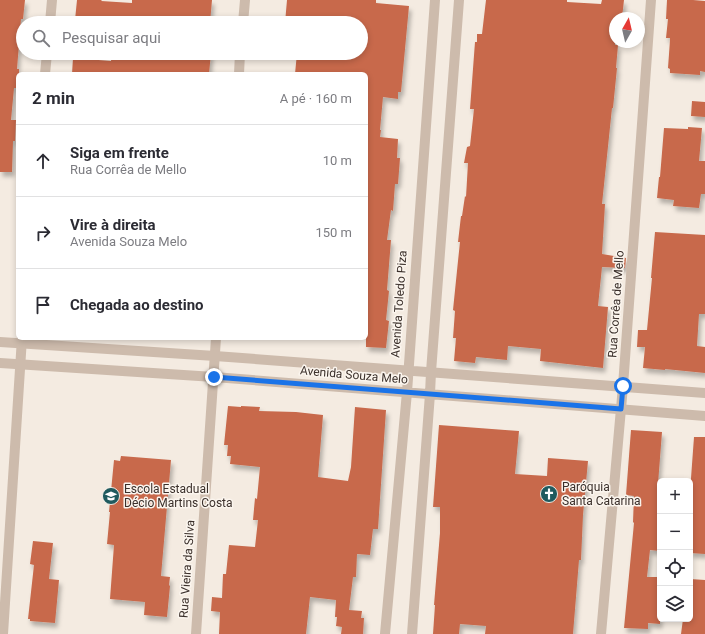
<!DOCTYPE html>
<html lang="pt">
<meta charset="utf-8">
<style>
body{margin:0;font-family:Roboto,sans-serif;background:#f7f7f7;color:#2b2b33}
.controls{position:absolute;right:12px;bottom:12px;display:grid;overflow:hidden;border-radius:6px;box-shadow:0 2px 6px #0003}
.controls button{width:36px;height:36px;display:grid;place-items:center;padding:0;border:0;border-bottom:1px solid #e1e1e2;background:#fff;color:#2b2b33;font:20px sans-serif}
.compass{position:absolute;left:609px;top:12px;width:36px;height:36px;border-radius:50%;background:#fff;box-shadow:0 2px 6px #0003;rotate:8deg}
.stop{position:absolute;width:12px;height:12px;margin:-9px;border:3px solid #1a73e8;border-radius:50%;background:#fff}
.stop.end{background:#1a73e8;border-color:#fff;box-shadow:0 1px 4px #0008}
.list{margin:0;padding:0;list-style:none}
h2{display:flex;justify-content:space-between;align-items:center;height:52px;margin:0;padding:0 16px;font-size:17px}
h2 small{font-size:13px;font-weight:400;color:#7c7c81}
.list li{display:grid;grid-template-columns:26px 1fr auto;gap:12px;align-items:center;box-sizing:border-box;height:72px;padding:0 16px;border-top:1px solid #e1e1e2}
.list b{display:block;font-size:15px;white-space:nowrap}
.list p{margin:0;font-size:13px;white-space:nowrap;color:#7c7c81}
.list em{font-size:13px;font-style:normal;color:#7c7c81}
.icon{flex:none;width:22px;height:22px;fill:none;stroke:currentColor;stroke-width:2;stroke-linecap:round;stroke-linejoin:round}
.map{position:relative;flex:none;width:705px;height:634px;overflow:hidden}
.search{position:absolute;background:#fff;box-shadow:0 2px 6px #0003;left:16px;top:16px;width:352px;height:44px;display:flex;align-items:center;gap:10px;box-sizing:border-box;padding:0 14px;border-radius:22px;color:#7c7c81;font-size:15px}
.panel{position:absolute;background:#fff;box-shadow:0 2px 6px #0003;left:16px;top:72px;width:352px;height:268px;border-radius:6px}
.map>svg:first-child{display:block}
.building{fill:#c8694b;filter:url(#shadow)}
.lines{fill:none;stroke-linecap:round;stroke-linejoin:round}
.minor{stroke:#cdbbac;stroke-width:10}
.tertiary{stroke:#cdbbac;stroke-width:10}
.route{stroke:#1a73e8;stroke-width:5}
.labels{text-anchor:middle;dominant-baseline:central;stroke-width:3;stroke-linejoin:round;paint-order:stroke}
.street-label{font-size:12px;fill:#3b302b;stroke:#fbf5ee}
.poi-label{font-size:12px;fill:#3b302b;stroke:#fbf5ee;text-anchor:start}
</style>
<div class="map">
<svg width="705" height="634" viewBox="0 0 705 634">
<defs>
<filter id="shadow"><feDropShadow dx="2.5" dy="4.5" stdDeviation="2" flood-color="#0004"/></filter>
</defs>
<rect width="100%" height="100%" fill="#f4ebe1"/>
<path class="building" d="M0,0H25L23,19H21L17,69H19V74H18V88H14L11,120H16L15,141H13L12,172H0Z
M77,0H102L101,1L132,3V0H212L210,23H103L75,20Z
M287,0H376V3L409,6L401,92H398V99L383,97L380,130H381L380,137L398,139L397,158H400L398,184H395L393,211L391,210L387,240H391L387,290L389,291L386,320L389,321L386,348L366,347V74H295L297,53H361V23H285Z
M486,0H567V2L601,4L602,0H624L622,18H615V45H618L616,68H617L613,108H612L602,204H605L602,254L626,258L625,268L602,267L598,306L608,307L603,368L540,361L541,349L508,346L507,360L476,357L475,363L454,361L456,338H453L455,311L453,310L458,261L460,242H458L461,216H462L465,196L466,197L468,163H464L467,147L470,146L474,109H470L475,42H477V34H482Z
M667,0H693L705,1V72L700,71V75L670,73V69L668,68L670,40V38H666L668,19H666Z
M112,53H211L209,74H72L73,58L111,61Z
M692,101L705,102V117L691,116Z
M688,127L702,128L699,161H705V194H701L699,208L673,206L674,200L657,198L659,177H660L664,128L688,129Z
M655,232L705,235V314H699L697,346L705,347V373L665,369V370L643,368L645,347H637L638,330H647L652,278H651Z
M228,406L241,407V406L260,407L259,411L296,412L323,415L318,477L348,481L351,467L355,407L386,410L378,529H373L370,555L357,554L356,577H353L349,610L362,611L361,618H364L363,634H341L342,627L336,626L337,617H335L336,600L310,597L306,634H219L220,612L211,611L212,597L222,598L223,574H226L229,545L255,547L258,520H253L255,498L257,499L260,467L230,464L231,456H227L228,445H224Z
M439,425L519,431L515,474L547,476L548,458L588,461L583,515L581,560H579L573,634H485L486,626L460,624L459,634H433L435,605H434L440,533V507H433Z
M631,430L662,432L657,497L660,498V551L650,550L647,577H660V624L648,623V629L624,628L634,523L633,522L634,496L626,495Z
M694,437H705V554L690,553V492Z
M121,456L171,460L161,576L170,577L169,585L170,586L167,617L144,615L145,602L110,599L114,545L107,544L110,512H109L114,460L120,461Z
M33,541L53,543L49,579L59,580L55,623L30,621V619H28L34,565L30,564Z
M690,579L705,580V634H681L683,619H690Z"/>
<g class="lines">
<path class="minor" d="M50,23L52,0
M243,23L245,0
M45,74L47,53
M239,74L240,53
M3,634L22,338
M196,634L216,338
M601,634L623,386L651,0"/>
<path class="tertiary" d="M0,342L215,356L705,393
M0,363L214,377L705,416
M385,634L407,392L435,0
M412,634L430,394L431,372L459,0"/>
</g>
<g class="lines">
<path class="route" d="M214,377L621,409L623,386"/>
</g>
<defs>
<g id="church-disc" transform="scale(0.9)"><circle r="9.5" fill="#1f5a5e" stroke="#fbf5ee"/><path d="M-1.2-6h2.4v3.5h3.3v2.4h-3.3V6h-2.4V-.1h-3.3v-2.4h3.3Z" fill="#fff"/></g>
<g id="school-disc" transform="scale(0.9)"><circle r="9.5" fill="#1f5a5e" stroke="#fbf5ee"/><path d="M0-5L7-2L0 1L-7-2ZM-4 1L0 2.5L4 1V4Q0 6-4 4Z" fill="#fff"/></g>
</defs>
<g fill-rule="evenodd">
<use href="#church-disc" x="549" y="494"/>
<use href="#school-disc" x="111" y="496"/>
</g>
<g class="labels">
<g class="street-label">
<text transform="translate(399 304) rotate(-86)">Avenida Toledo Piza</text>
<text transform="translate(616 304) rotate(-86)">Rua Corrêa de Mello</text>
<text transform="translate(354 375) rotate(5)">Avenida Souza Melo</text>
<text transform="translate(187 569) rotate(-86)">Rua Vieira da Silva</text>
</g>
<g class="poi-label">
<text x="562" y="487">Paróquia<tspan x="562" dy="14">Santa Catarina</tspan></text>
<text x="124" y="489">Escola Estadual<tspan x="124" dy="14">Décio Martins Costa</tspan></text>
</g>
</g>
</svg>
<div class="controls">
<button>+</button>
<button>−</button>
<button><svg class="icon" aria-label="locate" viewBox="0 0 24 24"><circle cx="12" cy="12" r="6"/><path d="M12 2v4M12 18v4M2 12h4M18 12h4"/></svg></button>
<button><svg class="icon" aria-label="layers" viewBox="0 0 24 24"><path d="M12 4l9 5-9 5-9-5zM3 14l9 5 9-5"/></svg></button>
</div>
<svg class="compass" viewBox="-18 -18 36 36"><path d="M0-13l5 13h-10z" fill="#e53935"/><path d="M0 13l5-13h-10z" fill="#7c7c81"/></svg>
<div class="stop" style="left:623px;top:386px"></div>
<div class="stop end" style="left:214px;top:377px"></div>
<div class="search"><svg class="icon" aria-label="search" viewBox="0 0 24 24"><circle cx="10" cy="10" r="6"/><path d="M15 15l6 6"/></svg>Pesquisar aqui</div>
<section class="panel">
<h2>2 min<small>A pé · 160 m</small></h2>
<ul class="list">
<li><svg class="icon" aria-label="ahead" viewBox="0 0 24 24"><path d="M12 20V5M6 11l6-6 6 6"/></svg><div><b>Siga em frente</b><p>Rua Corrêa de Mello</p></div><em>10 m</em></li>
<li><svg class="icon" aria-label="right" viewBox="0 0 24 24"><path d="M7 20v-9h11M14 6l5 5-5 5"/></svg><div><b>Vire à direita</b><p>Avenida Souza Melo</p></div><em>150 m</em></li>
<li><svg class="icon" aria-label="arrive" viewBox="0 0 24 24"><path d="M6 21V4h12l-3 4 3 4H6"/></svg><div><b>Chegada ao destino</b></div></li>
</ul>
</section>
</div>
